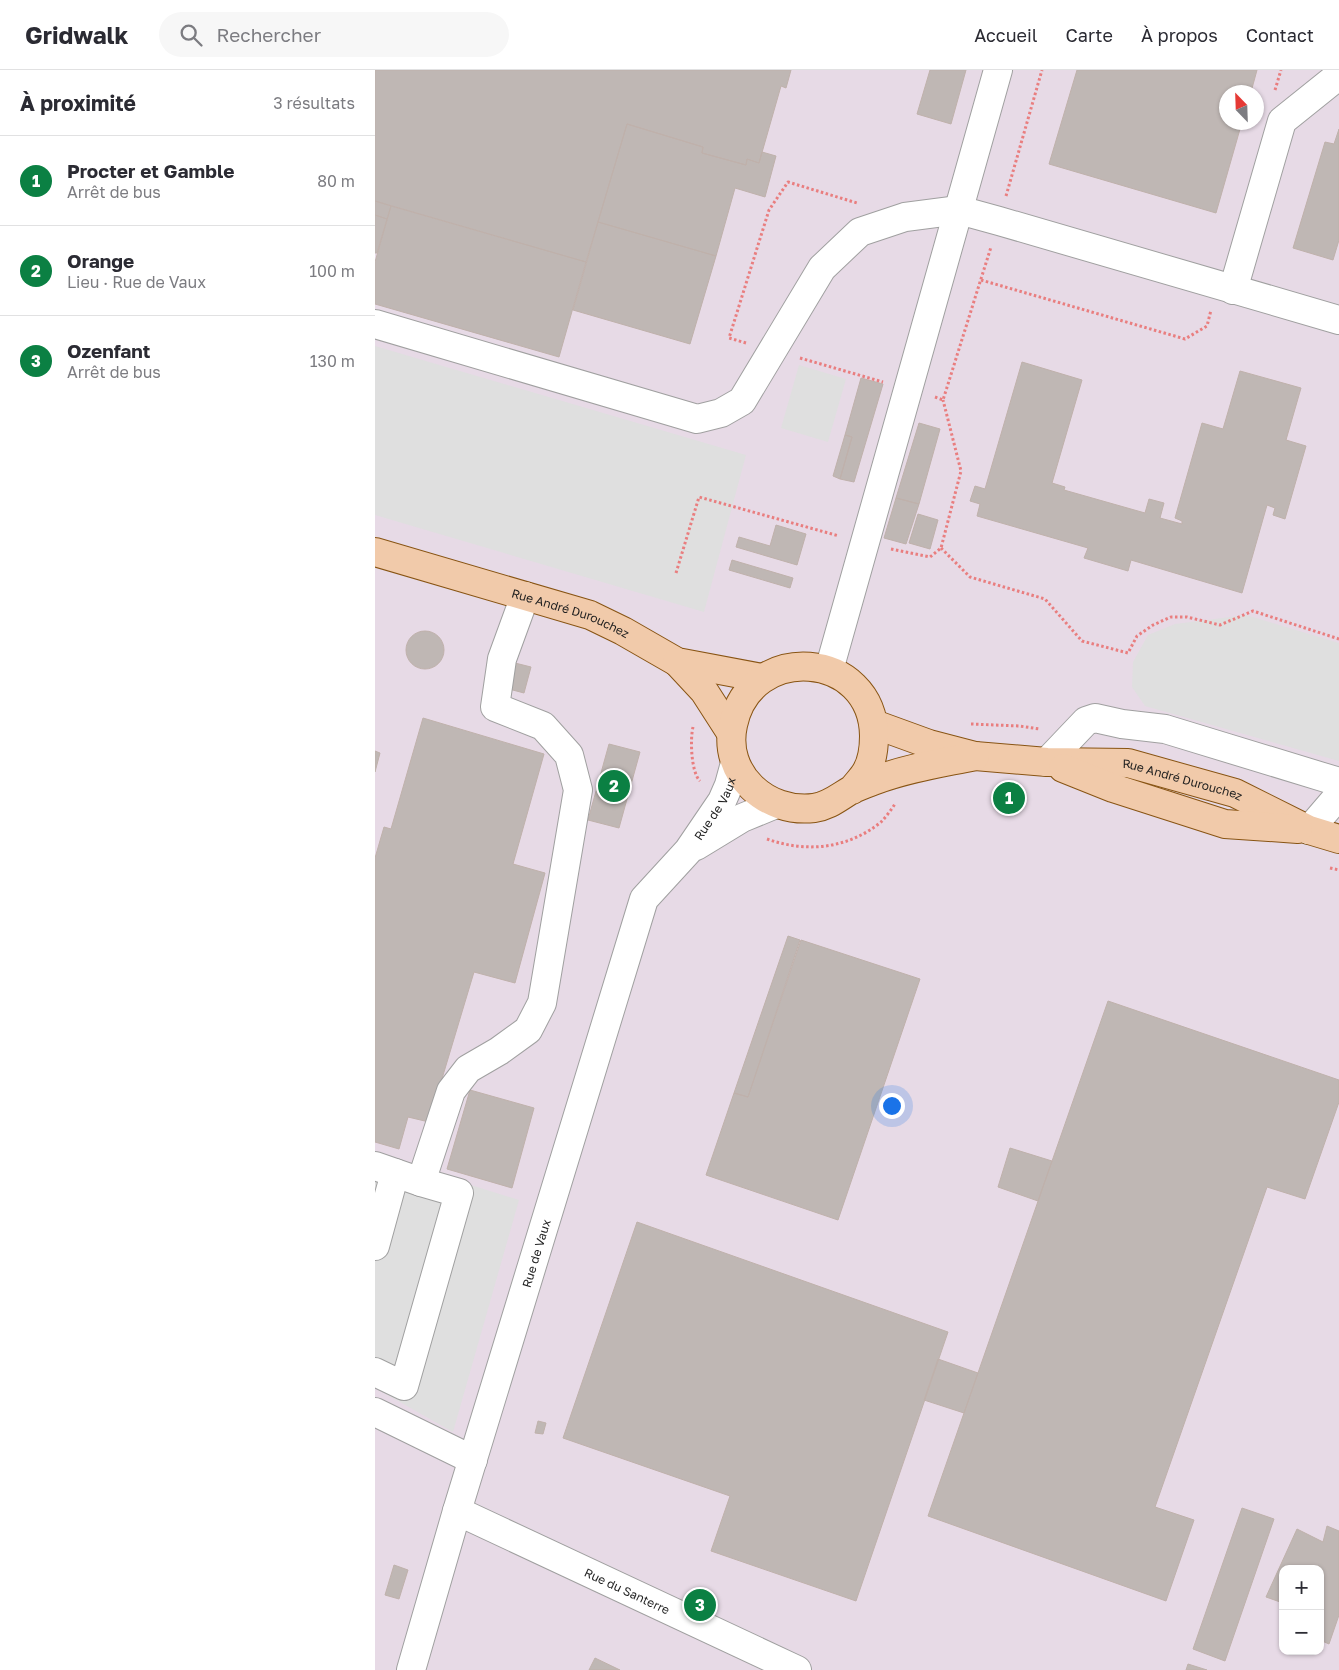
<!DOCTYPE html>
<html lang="fr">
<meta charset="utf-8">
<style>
body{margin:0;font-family:"Golos Text",sans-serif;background:#f7f7f7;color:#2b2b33}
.controls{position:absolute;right:15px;bottom:15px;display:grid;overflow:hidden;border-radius:10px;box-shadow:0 1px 4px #0004}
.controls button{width:45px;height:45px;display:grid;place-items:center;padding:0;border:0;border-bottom:1px solid #e1e1e2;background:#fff;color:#2b2b33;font:25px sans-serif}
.compass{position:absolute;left:844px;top:15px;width:45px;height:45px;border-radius:50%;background:#fff;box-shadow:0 1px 4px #0004;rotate:337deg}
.you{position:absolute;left:516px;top:1035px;width:18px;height:18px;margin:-12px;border:4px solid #fff;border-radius:50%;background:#1a73e8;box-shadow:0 0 0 8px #1a73e833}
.badge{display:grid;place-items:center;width:32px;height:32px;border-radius:50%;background:#0b8043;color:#fff;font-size:16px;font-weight:700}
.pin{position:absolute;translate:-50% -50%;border:2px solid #fff;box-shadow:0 1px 5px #0006}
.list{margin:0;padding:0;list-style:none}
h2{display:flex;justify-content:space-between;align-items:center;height:65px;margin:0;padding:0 20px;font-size:21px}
h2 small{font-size:16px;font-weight:400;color:#7c7c81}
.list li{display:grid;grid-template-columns:32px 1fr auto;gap:15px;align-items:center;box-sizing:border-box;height:90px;padding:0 20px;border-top:1px solid #e1e1e2}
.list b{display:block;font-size:19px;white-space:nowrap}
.list p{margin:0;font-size:16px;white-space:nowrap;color:#7c7c81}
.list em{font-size:16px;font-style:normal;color:#7c7c81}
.icon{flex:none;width:28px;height:28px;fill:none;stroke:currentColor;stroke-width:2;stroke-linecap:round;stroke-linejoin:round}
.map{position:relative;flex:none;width:964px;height:1600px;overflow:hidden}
header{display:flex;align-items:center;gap:30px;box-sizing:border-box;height:70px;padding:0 25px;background:#fff;border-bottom:1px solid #e1e1e2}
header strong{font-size:24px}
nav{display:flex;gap:28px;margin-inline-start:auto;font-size:18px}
.search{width:350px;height:45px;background:#f7f7f7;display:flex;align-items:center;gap:12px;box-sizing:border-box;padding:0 18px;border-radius:28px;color:#7c7c81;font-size:19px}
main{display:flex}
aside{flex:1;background:#fff}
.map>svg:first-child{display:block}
.industrial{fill:#e7dae6;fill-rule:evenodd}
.parking{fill:#dfdfdf}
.building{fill:#bfb7b4;stroke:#bfb1ab}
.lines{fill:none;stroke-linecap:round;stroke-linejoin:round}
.minor-casing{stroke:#a0a0a0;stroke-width:30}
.major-casing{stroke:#885413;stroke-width:30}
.path{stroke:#e97e7f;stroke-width:3;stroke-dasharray:2.5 2.5;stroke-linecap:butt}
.minor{stroke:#fff;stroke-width:28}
.major{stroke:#f1caaa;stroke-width:28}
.labels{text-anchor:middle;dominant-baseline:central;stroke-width:4;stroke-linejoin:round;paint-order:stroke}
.street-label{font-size:12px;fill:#1f1f1f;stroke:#fff}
</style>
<header>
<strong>Gridwalk</strong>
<div class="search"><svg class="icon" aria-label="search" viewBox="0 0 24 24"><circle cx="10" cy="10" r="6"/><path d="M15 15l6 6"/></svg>Rechercher</div>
<nav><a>Accueil</a><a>Carte</a><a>À propos</a><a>Contact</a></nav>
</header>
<main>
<aside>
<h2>À proximité<small>3 résultats</small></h2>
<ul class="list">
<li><span class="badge">1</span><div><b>Procter et Gamble</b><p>Arrêt de bus</p></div><em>80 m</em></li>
<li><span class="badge">2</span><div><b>Orange</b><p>Lieu · Rue de Vaux</p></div><em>100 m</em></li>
<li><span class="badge">3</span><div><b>Ozenfant</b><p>Arrêt de bus</p></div><em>130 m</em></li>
</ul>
</aside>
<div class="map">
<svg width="964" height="1600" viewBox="0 0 964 1600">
<rect width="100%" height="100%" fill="#efebe7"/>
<path class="industrial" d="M0,0H964V1600H0ZM852,22H882V52H852ZM908,1499H945V1581H908Z"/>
<path class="parking" d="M0,276L371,385L329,542L0,445Z
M424,295L471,309L453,372L406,358Z
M871,545L964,573V691L770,636L757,617L758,592L773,565L800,554Z
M67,1106L144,1130L78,1362L0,1318V1111L61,1130Z"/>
<path class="building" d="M0,0H416L411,18L406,16L384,93L372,89L371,95L327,83L328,77L252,54L211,192L0,131Z
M555,0H591L576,54L542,44Z
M702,0H882L876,22H852V52H867L841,143L674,94Z
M252,54L328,77L327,83L371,95L372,89L384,93L387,82L401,86L390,127L360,118L341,186L223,152Z
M964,59V170L958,190L918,178L950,72L959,74Z
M0,131L16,136L12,149L0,145Z
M16,136L211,192L184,287L0,234V192Z
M0,145L12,149L2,183H0Z
M223,152L341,186L315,274L198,240Z
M647,292L707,310L677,413L690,417L689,420L770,443L774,429L789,433L785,448L807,454V451L800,448L827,353L848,359L865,301L926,318L911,370L931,376L910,449L898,445L900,438L892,435L867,523L756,490L753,501L709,488L713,478L602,446L605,434L595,431L600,416L610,419Z
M486,308L508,314L479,412L465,409L477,367L470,365Z
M544,353L565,359L544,434L521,428Z
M470,365L477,367L465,409L458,406Z
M521,428L544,434L531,474L509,468Z
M543,444L563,450L555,479L534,473Z
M401,455L431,464L422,495L361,477L364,467L395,476Z
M357,490L418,508L415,518L354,500Z
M31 580a19 19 0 1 1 38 0a19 19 0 1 1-38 0Z
M140,593L156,597L149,623L134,619Z
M48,648L169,684L138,794L170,803L140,913L99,902L54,1052L33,1047L24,1079L0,1072V788L9,757L16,759Z
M234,674L265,682L244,758L213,750Z
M0,681L5,683L0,702Z
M413,866L425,870L373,1027L359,1023Z
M426,870L545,909L463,1150L331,1105L359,1023L373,1027Z
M733,931L964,1010V1032L930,1129L892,1117L780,1437L819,1450L791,1531L553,1446Z
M95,1020L159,1038L137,1118L72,1099Z
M635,1078L677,1091L663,1131L623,1117Z
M262,1152L573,1262L481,1531L336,1481L355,1426L188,1368Z
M563,1289L603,1303L589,1343L549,1330Z
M163,1351L171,1353L168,1364L160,1363Z
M867,1438L899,1449L850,1591L818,1579Z
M952,1456L964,1461V1545L954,1574L945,1570V1499H908V1533L891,1527L922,1459L948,1472Z
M19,1495L33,1500L24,1529L10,1525Z
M220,1588L245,1600H214Z
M813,1594L832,1600H811Z"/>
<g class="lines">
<g class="minor-casing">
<g id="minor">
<path d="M858,220L907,51L963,6L964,3"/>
<path d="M0,254L322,349L346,343L367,331L447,198L485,162L530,147L584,140L624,151L964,250"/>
<path d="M454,600L623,0"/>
<path d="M672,692L711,651L720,648L747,654L790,659L964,712"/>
<path d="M934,760L964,725"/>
<path d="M321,776L367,748L401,734"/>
<path d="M0,1096L46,1112L76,1021L93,999L124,981L153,960L167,933L203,720L194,685L168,656L120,637L127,589L150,526"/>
<path d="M0,1176L20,1103"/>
<path d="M0,1302L29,1316L84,1123L46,1112"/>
<path d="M0,1342L98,1390"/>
<path id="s1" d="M82,1441L422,1600"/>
<path id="s2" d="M36,1600L82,1441L269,829L313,781L347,731L354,715L360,693"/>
</g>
</g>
<g class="major-casing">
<g id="major">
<path id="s3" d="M0,482L215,545L248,561L302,592L387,608"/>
<path d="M302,592L329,621L356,663"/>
<path id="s4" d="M499,654L554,674L600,686L672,692L753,693L860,723L934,760L964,769"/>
<path d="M688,698L738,718L850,754L923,759"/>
<path d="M477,720C481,714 487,709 491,702C497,692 499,678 499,666C498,580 375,571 358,655C347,704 392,744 439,738C454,736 464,727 476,720C484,716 493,713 501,710C533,698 567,693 600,686"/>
</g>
</g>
<path class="path" d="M900,20L906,0
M631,126L667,0
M606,210L810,269L832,256L836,240
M371,273L354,268L394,140L413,112L482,133
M425,288L508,312
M560,327L568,330L616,177
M566,478L595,507L670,529L707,571L753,583L762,566L778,555L796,547H812L845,555L878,541L964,569
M516,479L555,487L566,478L586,401L568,330
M301,503L324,427L464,466
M596,654L644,656L665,659
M318,657C315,669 316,702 325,711
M392,769C431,783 473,779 506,752C511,747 516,740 520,734
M955,798L964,800"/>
<use href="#minor" class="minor"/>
<use href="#major" class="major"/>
</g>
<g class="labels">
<g class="street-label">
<text stroke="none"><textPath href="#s3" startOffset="205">Rue André Durouchez</textPath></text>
<text stroke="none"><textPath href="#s4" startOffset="316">Rue André Durouchez</textPath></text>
<text stroke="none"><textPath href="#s2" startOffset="921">Rue de Vaux</textPath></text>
<text stroke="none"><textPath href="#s2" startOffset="435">Rue de Vaux</textPath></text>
<text stroke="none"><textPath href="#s1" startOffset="188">Rue du Santerre</textPath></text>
</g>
</g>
</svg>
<div class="controls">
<button>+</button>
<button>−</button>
</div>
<svg class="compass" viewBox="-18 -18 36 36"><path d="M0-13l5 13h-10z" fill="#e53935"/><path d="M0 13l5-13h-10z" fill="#7c7c81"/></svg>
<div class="you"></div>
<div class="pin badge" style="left:634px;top:728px">1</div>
<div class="pin badge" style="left:239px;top:716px">2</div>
<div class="pin badge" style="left:325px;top:1535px">3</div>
</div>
</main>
